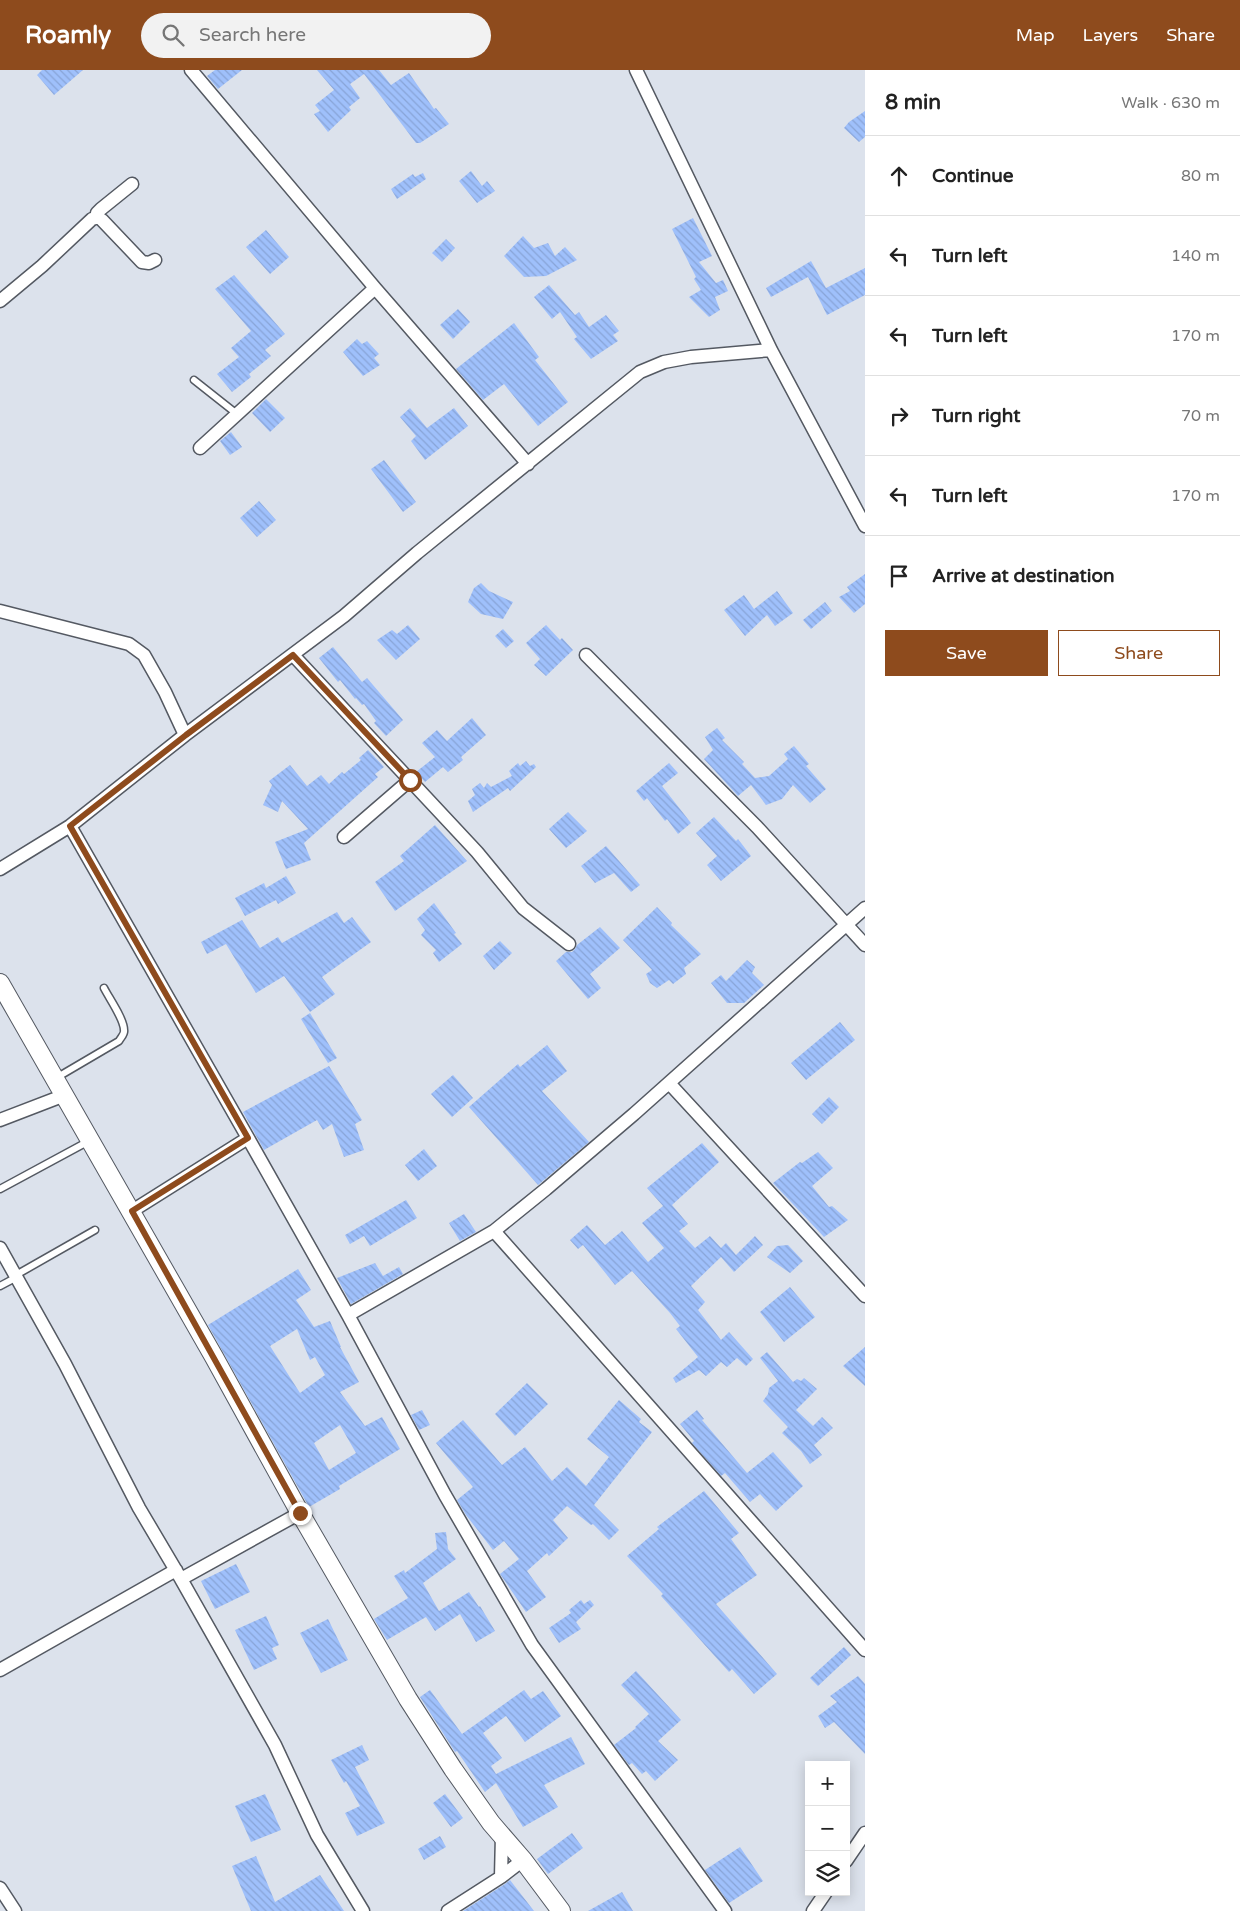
<!DOCTYPE html>
<meta charset="utf-8">
<style>
body{margin:0;font-family:"Varela Round",sans-serif;background:#f2f2f2;color:#222}
.controls{position:absolute;right:15px;bottom:15px;display:grid;overflow:hidden;border-radius:0px;box-shadow:0 2px 12px #0003}
.controls button{width:45px;height:45px;display:grid;place-items:center;padding:0;border:0;border-bottom:1px solid #e0e0e0;background:#fff;color:#222;font:25px sans-serif}
.stop{position:absolute;width:15px;height:15px;margin:-11px;border:4px solid #8e4b1d;border-radius:50%;background:#fff}
.stop.end{background:#8e4b1d;border-color:#fff;box-shadow:0 1px 5px #0008}
.list{margin:0;padding:0;list-style:none}
h2{display:flex;justify-content:space-between;align-items:center;height:65px;margin:0;padding:0 20px;font-size:21px}
h2 small{font-size:16px;font-weight:400;color:#767676}
.list li{display:grid;grid-template-columns:32px 1fr auto;gap:15px;align-items:center;box-sizing:border-box;height:80px;padding:0 20px;border-top:1px solid #e0e0e0}
.list b{display:block;font-size:19px;white-space:nowrap}
.list em{font-size:16px;font-style:normal;color:#767676}
.actions{display:flex;gap:10px;padding:15px 20px}
.actions a{flex:1;padding:11px 0;border:1px solid #8e4b1d;border-radius:0px;text-align:center;font-size:18px;color:#8e4b1d}
.actions .main{background:#8e4b1d;color:#fff}
.icon{flex:none;width:28px;height:28px;fill:none;stroke:currentColor;stroke-width:2;stroke-linecap:round;stroke-linejoin:round}
.map{position:relative;flex:none;width:865px;height:1841px;overflow:hidden}
header{display:flex;align-items:center;gap:30px;box-sizing:border-box;height:70px;padding:0 25px;background:#8e4b1d;color:#fff}
header strong{font-size:24px}
nav{display:flex;gap:28px;margin-inline-start:auto;font-size:18px}
.search{width:350px;height:45px;background:#f2f2f2;display:flex;align-items:center;gap:12px;box-sizing:border-box;padding:0 18px;border-radius:28px;color:#767676;font-size:19px}
main{display:flex}
aside{flex:1;background:#fff}
.map>svg:first-child{display:block}
.building{fill:url(#building-back-hatch);fill-rule:evenodd}
.lines{fill:none;stroke-linecap:round;stroke-linejoin:round}
.lane-casing{stroke:#545962;stroke-width:9}
.street-casing{stroke:#545962;stroke-width:15}
.secondary-casing{stroke:#545962;stroke-width:20}
.lane{stroke:#fff;stroke-width:6}
.street{stroke:#fff;stroke-width:12}
.secondary{stroke:#fff;stroke-width:18}
.route{stroke:#8e4b1d;stroke-width:6}
</style>
<header>
<strong>Roamly</strong>
<div class="search"><svg class="icon" aria-label="search" viewBox="0 0 24 24"><circle cx="10" cy="10" r="6"/><path d="M15 15l6 6"/></svg>Search here</div>
<nav><a>Map</a><a>Layers</a><a>Share</a></nav>
</header>
<main>
<div class="map">
<svg width="865" height="1841" viewBox="0 0 865 1841">
<defs>
<pattern id="building-back-hatch" width="6" height="6" patternUnits="userSpaceOnUse" patternTransform="scale(1.25)"><rect width="6" height="6" fill="#9fc0fb"/><path d="M-1 5l2 2M0 0l6 6M5-1l2 2" fill="none" stroke="#88a4d7"/></pattern>
</defs>
<rect width="100%" height="100%" fill="#dce2ec"/>
<path class="building" d="M42,0H83L54,25L37,5Z
M215,0H242L218,19L207,6Z
M317,0H379L391,15L409,3L434,39L436,38L449,54L420,73H416L364,4L350,14L360,28L349,37L351,40L328,62L314,44L320,41L315,35L334,20Z
M865,41V67L859,72L844,58L849,52Z
M471,101L482,116L487,111L495,121L477,133L459,111Z
M423,103L426,109L397,129L391,119L413,104L415,107Z
M693,148L712,186L699,192L716,213L723,210L728,221L715,227L720,240L709,247L689,227L701,220L694,209L696,207L672,159Z
M266,160L289,187L270,204L246,177Z
M523,166L534,178L548,173L555,186L565,177L577,190L546,206L524,207L504,186Z
M446,169L455,178L442,192L432,183Z
M811,191L826,218L865,198V225L827,245L808,207L771,227L766,218Z
M234,205L285,264L265,280L271,286L249,304L251,307L232,322L217,304L239,287L231,278L251,261L215,219Z
M549,215L575,245L579,242L589,257L606,245L619,261L613,265L618,271L591,289L574,269L577,267L560,242L552,249L534,227Z
M458,239L470,252L453,269L440,255Z
M514,253L539,287L535,290L568,332L538,356L504,314L483,330L456,299Z
M357,269L362,274L367,271L379,284L374,288L380,295L363,306L343,282Z
M266,329L285,348L270,362L252,343Z
M410,338L427,358L454,338L468,356L425,390L411,371L416,366L400,347Z
M231,362L242,377L230,385L220,371Z
M384,390L416,432L403,442L371,399Z
M259,431L276,450L257,467L240,448Z
M865,504V534L854,543L839,527L850,521L847,517Z
M481,513L489,521L513,532L503,549L481,544L468,532L474,518Z
M777,521L793,543L775,556L767,545L745,566L724,540L744,525L754,539Z
M825,532L832,541L811,559L803,550Z
M408,555L420,569L396,590L377,570L392,560L397,564Z
M546,555L560,570L562,568L573,580L546,606L534,595L540,589L526,573Z
M503,559L514,571L506,578L495,566Z
M333,577L362,612L367,608L403,650L386,666L374,653L376,651L364,634L362,635L356,628L355,629L340,610L338,612L319,588Z
M472,648L486,665L461,687L463,690L448,702L443,697L425,712L416,702L435,687L422,673L437,660L447,671Z
M717,658L725,668L722,670L744,692L742,694L755,708L769,706L788,689L784,684L794,676L809,694L806,696L826,719L810,733L793,715L782,729L766,735L751,715L738,726L704,689L713,680L705,667Z
M368,680L384,697L375,704L378,707L304,773L311,790L286,799L275,772L308,759L282,731L278,742L263,735L272,715L269,711L290,695L307,716L321,705L329,714L342,702L344,704L361,690L359,688Z
M526,691L530,696L534,694L536,697L510,721L508,718L473,742L468,731L475,725L472,719L480,713L484,718L487,713L491,717L512,706L509,701L518,693L520,696Z
M669,693L678,703L662,716L691,753L678,764L667,749L665,751L647,728L644,731L636,721Z
M568,742L587,761L566,778L549,759Z
M714,747L736,771L738,769L751,786L721,811L707,795L717,786L696,763Z
M435,755L467,791L395,841L375,812L404,791L400,786Z
M606,776L640,815L631,822L614,803L595,813L581,796Z
M286,806L296,823L278,834L276,830L245,846L235,828L264,813L266,818Z
M434,833L456,863L454,864L462,874L439,892L433,883L436,880L421,865L425,860L417,849Z
M657,837L672,853L671,855L701,884L684,898L686,904L673,914L669,910L657,918L650,913L646,904L652,900L623,870Z
M337,842L344,853L352,847L371,872L322,907L335,924L310,942L284,906L256,923L226,874L207,884L201,872L242,850L260,878L278,867L282,873Z
M600,857L620,878L590,904L601,918L588,929L556,891L566,882H572L575,879L577,875Z
M500,871L512,883L494,900L483,886Z
M747,890L755,897L752,903L764,915L744,933H727L711,913L721,905L726,911Z
M310,943L337,988L328,993L301,949Z
M840,952L855,970L806,1010L791,993Z
M547,975L567,1001L542,1021L589,1072L538,1115L469,1037L518,994L520,997Z
M329,996L362,1050L355,1054L364,1080L344,1087L332,1054L323,1060L317,1050L264,1080L243,1042Z
M453,1005L473,1028L452,1047L431,1024Z
M829,1027L839,1037L822,1054L812,1044Z
M702,1073L719,1092L672,1135L688,1154L679,1161L695,1178L710,1166L721,1178L726,1173L736,1185L755,1166L763,1175L734,1202L721,1187L691,1216L705,1232L698,1240L721,1270L729,1262L753,1289L746,1296L737,1288L727,1297L721,1292L706,1306L699,1300L676,1313L673,1308L698,1287L676,1259L680,1256L670,1243L632,1201L615,1215L583,1175L578,1179L570,1170L587,1155L605,1175L622,1161L648,1192L664,1178L642,1153L663,1136L647,1118Z
M424,1079L437,1096L418,1111L405,1095Z
M818,1082L833,1098L812,1116L829,1137L832,1136L848,1150L824,1167L773,1113L800,1092L802,1093Z
M406,1130L417,1148L370,1176L364,1166L350,1174L345,1165Z
M464,1144L476,1162L460,1171L449,1153Z
M788,1175L803,1191L790,1203L767,1187L777,1176Z
M375,1193L383,1206L399,1197L403,1204L351,1234L337,1208Z
M298,1199L311,1220L296,1230L314,1257L330,1251L341,1277H340L359,1312L340,1322L365,1356L382,1347L400,1379L339,1416L340,1419L309,1437L208,1255ZM297,1259L310,1290L315,1287L325,1305L300,1323L270,1276ZM340,1355L356,1383L329,1400L314,1373Z
M790,1217L815,1247L784,1272L760,1242Z
M865,1277V1316L843,1296Z
M767,1282L793,1312L797,1309L801,1311L804,1308L817,1319L796,1340L813,1356L822,1347L833,1358L814,1375L822,1385L810,1394L801,1381L782,1363L788,1357L763,1331L768,1324L769,1318L778,1311L760,1288Z
M527,1313L548,1334L515,1366L495,1344Z
M619,1330L641,1349L639,1352L652,1362L594,1435L619,1460L609,1470L593,1454L591,1455L567,1436L553,1450L568,1468L549,1486L547,1483L527,1501L546,1527L526,1542L500,1504L519,1489L504,1471L493,1480L466,1445L457,1430L473,1417L436,1373L463,1350L502,1395L525,1377L552,1411L567,1397L586,1416L609,1387L587,1369Z
M422,1340L430,1355L419,1360L411,1345Z
M697,1340L704,1349L702,1350L747,1403L773,1382L803,1416L776,1441L760,1424L750,1432L725,1403L721,1406L692,1373L694,1371L680,1354Z
M704,1421L739,1463L731,1469L757,1505L716,1534L777,1604L754,1624L732,1599L729,1602L661,1526L663,1524L627,1486L659,1459L657,1457Z
M446,1462L448,1479L456,1489L423,1513L439,1541L469,1522L479,1537L480,1536L495,1561L476,1572L460,1544L435,1561L426,1547L387,1570L374,1549L408,1528L394,1506L404,1500L405,1503L437,1479L435,1463Z
M236,1494L250,1522L215,1539L201,1511Z
M581,1530L584,1534L590,1530L594,1535L576,1552L581,1559L559,1573L549,1558L571,1543L569,1540Z
M266,1546L279,1575L272,1578L277,1589L254,1600L235,1560Z
M328,1549L348,1590L321,1603L300,1563Z
M844,1577L851,1585L818,1616L810,1608Z
M636,1601L681,1650L658,1671L678,1690L655,1711L646,1701L642,1704L632,1693L629,1695L614,1675L636,1658L635,1657L649,1644L621,1615Z
M858,1606L865,1614V1684L834,1652L825,1658L818,1646L837,1632L830,1626Z
M430,1620L462,1664L524,1620L531,1629L543,1621L561,1646L525,1672L506,1646L483,1663L502,1688L491,1696L496,1704L571,1667L585,1694L544,1715L558,1737L523,1757L496,1713L485,1722L457,1681L455,1682L420,1627Z
M362,1675L369,1690L355,1697L385,1753L357,1766L345,1743L360,1736L346,1711L344,1713L331,1690Z
M265,1724L281,1760L251,1772L235,1736Z
M445,1724L463,1748L451,1757L433,1733Z
M572,1763L583,1778L548,1804L537,1789Z
M440,1766L446,1777L424,1790L418,1779Z
M740,1777L763,1811L729,1833L705,1800Z
M256,1786L275,1832L320,1805L344,1841H251L232,1796Z
M510,1810L534,1841H463L505,1814Z
M622,1822L633,1841H588Z"/>
<g class="lines">
<g class="lane-casing">
<path id="lane" d="M194,310L237,344
M56,1008L119,971C121,967 125,964 124,960C124,949 109,928 104,918
M0,1119L89,1071
M16,1205L95,1160
M0,1216L17,1207"/>
</g>
<g class="street-casing">
<path id="street" d="M191,0L375,218L528,394
M636,0L771,280L865,456
M98,147L97,143L101,139L132,114
M0,231L42,196L92,149L98,147L102,150L142,192L149,193L155,190
M200,378L375,218
M0,541L129,574L144,585L165,622L185,665
M293,585L477,782L523,838L569,874
M586,585L757,757L865,875
M70,756L248,1068L132,1141
M344,767L410,710
M0,799L70,756L185,665L344,546L417,483L640,302L664,292L691,287L771,280
M669,1013L865,1226
M0,1050L65,1025
M248,1068L348,1245L445,1425L532,1575L725,1841
M494,1161L865,1580
M0,1178L65,1294L139,1438L181,1509L300,1443
M348,1245L494,1161L546,1119L634,1044L865,838
M181,1509L275,1675L317,1765L363,1841
M0,1600L176,1500
M846,1791L865,1763
M501,1807L502,1765
M0,1818L15,1841
M448,1841L501,1807L523,1790
M813,1841L826,1822"/>
</g>
<g class="secondary-casing">
<path id="secondary" d="M0,913L214,1287L300,1443L408,1629L453,1699L491,1753L523,1790L561,1841"/>
</g>
<use href="#lane" class="lane"/>
<use href="#street" class="street"/>
<use href="#secondary" class="secondary"/>
</g>
<g class="lines">
<path class="route" d="M300,1443L132,1141L248,1068L70,756L186,665L293,585L410,710"/>
</g>
</svg>
<div class="controls">
<button>+</button>
<button>−</button>
<button><svg class="icon" aria-label="layers" viewBox="0 0 24 24"><path d="M12 4l9 5-9 5-9-5zM3 14l9 5 9-5"/></svg></button>
</div>
<div class="stop" style="left:410px;top:710px"></div>
<div class="stop end" style="left:300px;top:1443px"></div>
</div>
<aside>
<h2>8 min<small>Walk · 630 m</small></h2>
<ul class="list">
<li><svg class="icon" aria-label="ahead" viewBox="0 0 24 24"><path d="M12 20V5M6 11l6-6 6 6"/></svg><div><b>Continue</b></div><em>80 m</em></li>
<li><svg class="icon" aria-label="left" viewBox="0 0 24 24"><path d="M17 20v-9H6M10 6l-5 5 5 5"/></svg><div><b>Turn left</b></div><em>140 m</em></li>
<li><svg class="icon" aria-label="left" viewBox="0 0 24 24"><path d="M17 20v-9H6M10 6l-5 5 5 5"/></svg><div><b>Turn left</b></div><em>170 m</em></li>
<li><svg class="icon" aria-label="right" viewBox="0 0 24 24"><path d="M7 20v-9h11M14 6l5 5-5 5"/></svg><div><b>Turn right</b></div><em>70 m</em></li>
<li><svg class="icon" aria-label="left" viewBox="0 0 24 24"><path d="M17 20v-9H6M10 6l-5 5 5 5"/></svg><div><b>Turn left</b></div><em>170 m</em></li>
<li><svg class="icon" aria-label="arrive" viewBox="0 0 24 24"><path d="M6 21V4h12l-3 4 3 4H6"/></svg><div><b>Arrive at destination</b></div></li>
</ul>
<div class="actions"><a class="main">Save</a><a>Share</a></div>
</aside>
</main>
